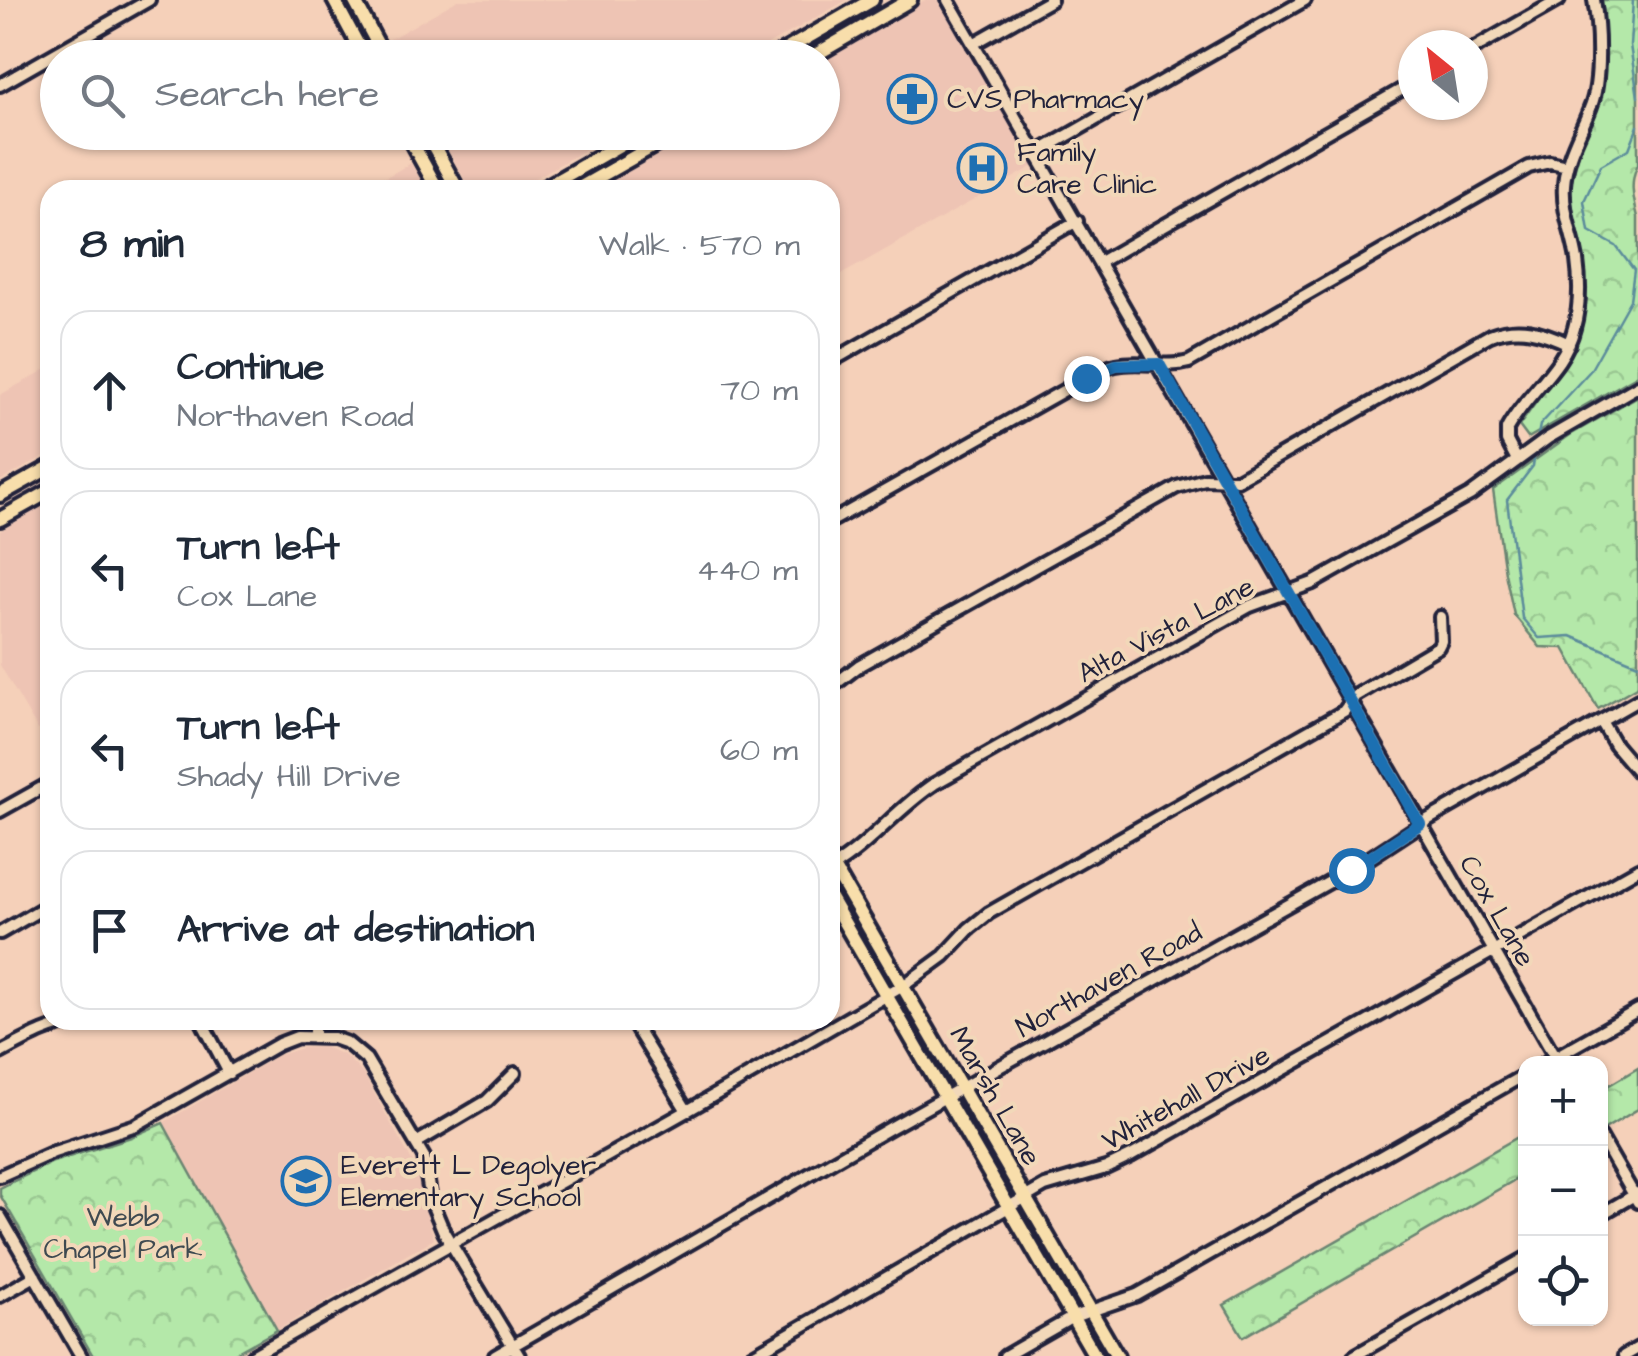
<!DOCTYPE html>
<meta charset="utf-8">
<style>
body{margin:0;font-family:"Architects Daughter",sans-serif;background:#f6f6f7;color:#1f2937}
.controls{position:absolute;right:30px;bottom:30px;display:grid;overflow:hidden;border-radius:20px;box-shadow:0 2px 8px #0004}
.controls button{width:90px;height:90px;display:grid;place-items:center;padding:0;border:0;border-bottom:2px solid #e0e1e3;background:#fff;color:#1f2937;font:50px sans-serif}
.compass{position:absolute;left:1398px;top:30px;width:90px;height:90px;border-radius:50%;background:#fff;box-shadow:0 2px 8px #0004;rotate:330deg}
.stop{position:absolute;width:30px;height:30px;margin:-22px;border:8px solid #1f6fb2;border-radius:50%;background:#fff}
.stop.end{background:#1f6fb2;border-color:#fff;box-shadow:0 2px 10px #0008}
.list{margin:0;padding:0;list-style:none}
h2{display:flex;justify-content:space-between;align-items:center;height:130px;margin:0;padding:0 40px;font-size:42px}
h2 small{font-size:32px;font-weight:400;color:#747a83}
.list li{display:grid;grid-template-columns:65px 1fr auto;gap:30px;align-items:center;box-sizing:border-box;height:160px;margin:0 20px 20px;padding:0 20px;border:2px solid #e0e1e3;border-radius:30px}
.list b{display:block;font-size:38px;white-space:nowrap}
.list p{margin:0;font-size:32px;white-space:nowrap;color:#747a83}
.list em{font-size:32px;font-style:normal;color:#747a83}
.icon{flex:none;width:55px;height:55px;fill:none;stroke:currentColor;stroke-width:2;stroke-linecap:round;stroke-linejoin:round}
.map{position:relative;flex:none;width:1638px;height:1356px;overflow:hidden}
.search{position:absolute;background:#fff;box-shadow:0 2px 8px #0004;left:40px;top:40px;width:800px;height:110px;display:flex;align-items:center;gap:25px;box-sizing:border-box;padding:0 35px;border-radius:55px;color:#747a83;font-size:38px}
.panel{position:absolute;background:#fff;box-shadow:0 2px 8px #0004;left:40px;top:180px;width:800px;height:850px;border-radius:30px}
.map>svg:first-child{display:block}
.built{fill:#eec4b4}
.forest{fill:url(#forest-crowns);stroke:#6b8572;stroke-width:2.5}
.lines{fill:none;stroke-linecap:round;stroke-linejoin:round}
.stream{stroke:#5b8c9b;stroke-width:2.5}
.minor-casing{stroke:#22223b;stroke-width:18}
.major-casing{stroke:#22223b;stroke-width:20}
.minor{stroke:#f2d8b9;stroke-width:10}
.major{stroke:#f8deab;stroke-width:12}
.route{stroke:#1f6fb2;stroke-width:12}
.labels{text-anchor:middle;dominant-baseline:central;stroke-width:8;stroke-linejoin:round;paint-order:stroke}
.poi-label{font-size:28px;fill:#22223b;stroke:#f2d8b9;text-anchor:start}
.street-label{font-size:28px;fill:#22223b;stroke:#f2d8b9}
.park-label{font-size:28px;fill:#3f4a51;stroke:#f2d8b9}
</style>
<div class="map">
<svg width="1638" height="1356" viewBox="0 0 1638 1356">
<defs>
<pattern id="forest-crowns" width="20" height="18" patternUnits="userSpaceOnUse" patternTransform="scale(2.5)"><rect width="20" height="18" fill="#b4e8a9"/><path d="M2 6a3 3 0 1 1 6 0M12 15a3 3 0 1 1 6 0" fill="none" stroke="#9ac792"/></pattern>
</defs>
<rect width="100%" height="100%" fill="#f5d0b9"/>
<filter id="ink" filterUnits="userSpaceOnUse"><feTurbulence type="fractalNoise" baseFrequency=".01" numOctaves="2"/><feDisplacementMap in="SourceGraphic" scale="20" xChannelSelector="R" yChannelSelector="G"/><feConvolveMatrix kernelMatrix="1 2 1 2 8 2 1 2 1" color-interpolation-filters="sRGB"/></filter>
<g filter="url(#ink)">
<path class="built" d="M458,0H847L746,57H394L385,42Z
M925,0H938L1034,166L830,281V190H597L696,133L822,132L823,59Z
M438,133H615L514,190H471Z
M411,163L427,190H363Z
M50,367V453L0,481V395Z
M50,502V723L38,730L0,665V531Z
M324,1047L346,1056L364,1075L414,1165L434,1239L277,1330L163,1123L279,1055L302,1048Z"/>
<path class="forest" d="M1600,0H1638V164C1629,182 1633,198 1638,217V375L1528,438L1519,426L1575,348L1585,303L1584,258L1568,203L1572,179L1581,145L1602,87L1603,15Z
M1638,396V686L1598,709L1564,648L1540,647L1514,615L1505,573L1493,490L1570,435Z
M1638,1068V1109L1601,1131V1090Z
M163,1123L277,1330L230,1356H93L0,1195V1188L53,1162L131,1137Z
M1525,1133V1174L1243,1337L1224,1305Z"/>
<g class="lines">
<path class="stream" d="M1633,0L1630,45L1638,97
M1537,440L1540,425L1590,371L1630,300L1634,270L1616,246L1589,231L1584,201L1601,165L1629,149L1638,126
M1535,453L1533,466L1507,500L1522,618L1539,638L1571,636L1638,664"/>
<g class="minor-casing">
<path id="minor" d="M948,0L1559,1064
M973,44L1051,0
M1473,49L1559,0
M0,85L149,0
M1037,153L1305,0
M1100,262L1413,83
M830,362L1077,221
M1517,460L1507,441V429C1526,393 1564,369 1574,328C1580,307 1580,282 1577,260C1573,234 1562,212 1564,185C1566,155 1581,133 1591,106C1601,81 1599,27 1594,0
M830,522L1086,378C1096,373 1106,367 1116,365C1141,359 1165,369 1189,362L1529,167L1550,162L1567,166
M830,688L860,665L1177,487L1205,479L1237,480L1490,335C1518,324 1542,331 1569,344
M1601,721L1615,745L1638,772
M0,811L50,783
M831,868C871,844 895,810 934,784L1250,606L1313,583L1470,495L1548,438L1638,386
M0,933L50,904
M201,1020L229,1073
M631,1020L687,1111
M314,1037V1020
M0,1053C28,1038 50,1025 82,1021
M1543,1064L1638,1010
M1600,1136L1638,1202
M416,1143L487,1101L515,1073
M0,1176L54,1152L136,1125L279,1044L297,1037L333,1038L347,1043L366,1059L424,1157L431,1201L444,1232L519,1356
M1600,1215L1638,1193
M0,1216L81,1356
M0,1296L35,1276
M252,1356L687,1111L903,986L944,956L969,929L989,913L1344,711L1355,696L1438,647L1441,641L1440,617
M495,1356L890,1128L1351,870L1429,819L1638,700
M751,1356L1045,1186L1106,1168L1131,1156L1638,869
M1005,1356L1073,1317L1137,1295L1526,1074
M1354,1356L1526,1258
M1624,1356L1638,1348"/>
</g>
<g class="major-casing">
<path id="major" d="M334,0L365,58
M354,0L385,58
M772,58L872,0
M810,58L910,0
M406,132L438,190
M426,132L458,190
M541,190L642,132
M576,190L678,132
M0,495L50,467
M0,519L50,491
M830,861L1117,1356
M830,898L1095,1356"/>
</g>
<use href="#minor" class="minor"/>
<use href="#major" class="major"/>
</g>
</g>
<g class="lines" filter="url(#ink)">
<path class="route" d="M1086,378L1116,365L1159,364L1420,824L1351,870"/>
</g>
<defs>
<g id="pharmacy-ring" transform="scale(2.5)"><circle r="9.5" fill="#f2d8b9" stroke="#1f6fb2" stroke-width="1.5"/><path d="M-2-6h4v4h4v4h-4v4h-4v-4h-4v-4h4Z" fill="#1f6fb2"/></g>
<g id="hospital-ring" transform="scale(2.5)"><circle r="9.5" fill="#f2d8b9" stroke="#1f6fb2" stroke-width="1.5"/><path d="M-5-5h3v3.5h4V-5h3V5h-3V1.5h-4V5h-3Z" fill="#1f6fb2"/></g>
<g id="school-ring" transform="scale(2.5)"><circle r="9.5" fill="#f2d8b9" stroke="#1f6fb2" stroke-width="1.5"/><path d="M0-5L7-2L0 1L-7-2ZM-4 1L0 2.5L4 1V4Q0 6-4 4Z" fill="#1f6fb2"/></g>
</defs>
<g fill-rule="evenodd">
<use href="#pharmacy-ring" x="912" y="99"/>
<use href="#hospital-ring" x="982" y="168"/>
<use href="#school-ring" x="306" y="1181"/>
</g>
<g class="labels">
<g class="poi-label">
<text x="947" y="99">CVS Pharmacy</text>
<text x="1017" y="152">Family<tspan x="1017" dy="32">Care Clinic</tspan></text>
<text x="341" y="1165">Everett L Degolyer<tspan x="341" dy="32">Elementary School</tspan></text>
</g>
<g class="street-label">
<text transform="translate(1166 630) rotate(-28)">Alta Vista Lane</text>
<text transform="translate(1497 911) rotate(60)">Cox Lane</text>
<text transform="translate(1109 980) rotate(-29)">Northaven Road</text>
<text transform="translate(995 1096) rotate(60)">Marsh Lane</text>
<text transform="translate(1186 1098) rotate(-29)">Whitehall Drive</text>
</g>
<g class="park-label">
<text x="123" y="1217">Webb<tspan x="123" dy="32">Chapel Park</tspan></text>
</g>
</g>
</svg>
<div class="controls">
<button>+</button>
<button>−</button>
<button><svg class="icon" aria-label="locate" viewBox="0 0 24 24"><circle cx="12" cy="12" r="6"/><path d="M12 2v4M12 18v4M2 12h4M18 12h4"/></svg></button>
</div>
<svg class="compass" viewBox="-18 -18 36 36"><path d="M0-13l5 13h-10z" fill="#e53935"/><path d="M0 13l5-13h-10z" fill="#747a83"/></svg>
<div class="stop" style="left:1351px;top:870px"></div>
<div class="stop end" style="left:1086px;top:378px"></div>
<div class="search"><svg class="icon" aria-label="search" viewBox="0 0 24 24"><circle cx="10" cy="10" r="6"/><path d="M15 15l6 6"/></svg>Search here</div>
<section class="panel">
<h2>8 min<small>Walk · 570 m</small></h2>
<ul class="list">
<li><svg class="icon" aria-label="ahead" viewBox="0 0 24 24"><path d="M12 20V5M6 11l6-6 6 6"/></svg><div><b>Continue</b><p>Northaven Road</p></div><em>70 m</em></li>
<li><svg class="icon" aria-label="left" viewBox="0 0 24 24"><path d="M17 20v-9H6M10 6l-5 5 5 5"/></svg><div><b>Turn left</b><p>Cox Lane</p></div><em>440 m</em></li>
<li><svg class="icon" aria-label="left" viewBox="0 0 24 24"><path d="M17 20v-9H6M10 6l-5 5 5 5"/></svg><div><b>Turn left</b><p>Shady Hill Drive</p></div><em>60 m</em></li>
<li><svg class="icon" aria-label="arrive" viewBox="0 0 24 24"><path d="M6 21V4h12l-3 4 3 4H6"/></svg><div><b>Arrive at destination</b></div></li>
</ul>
</section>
</div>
